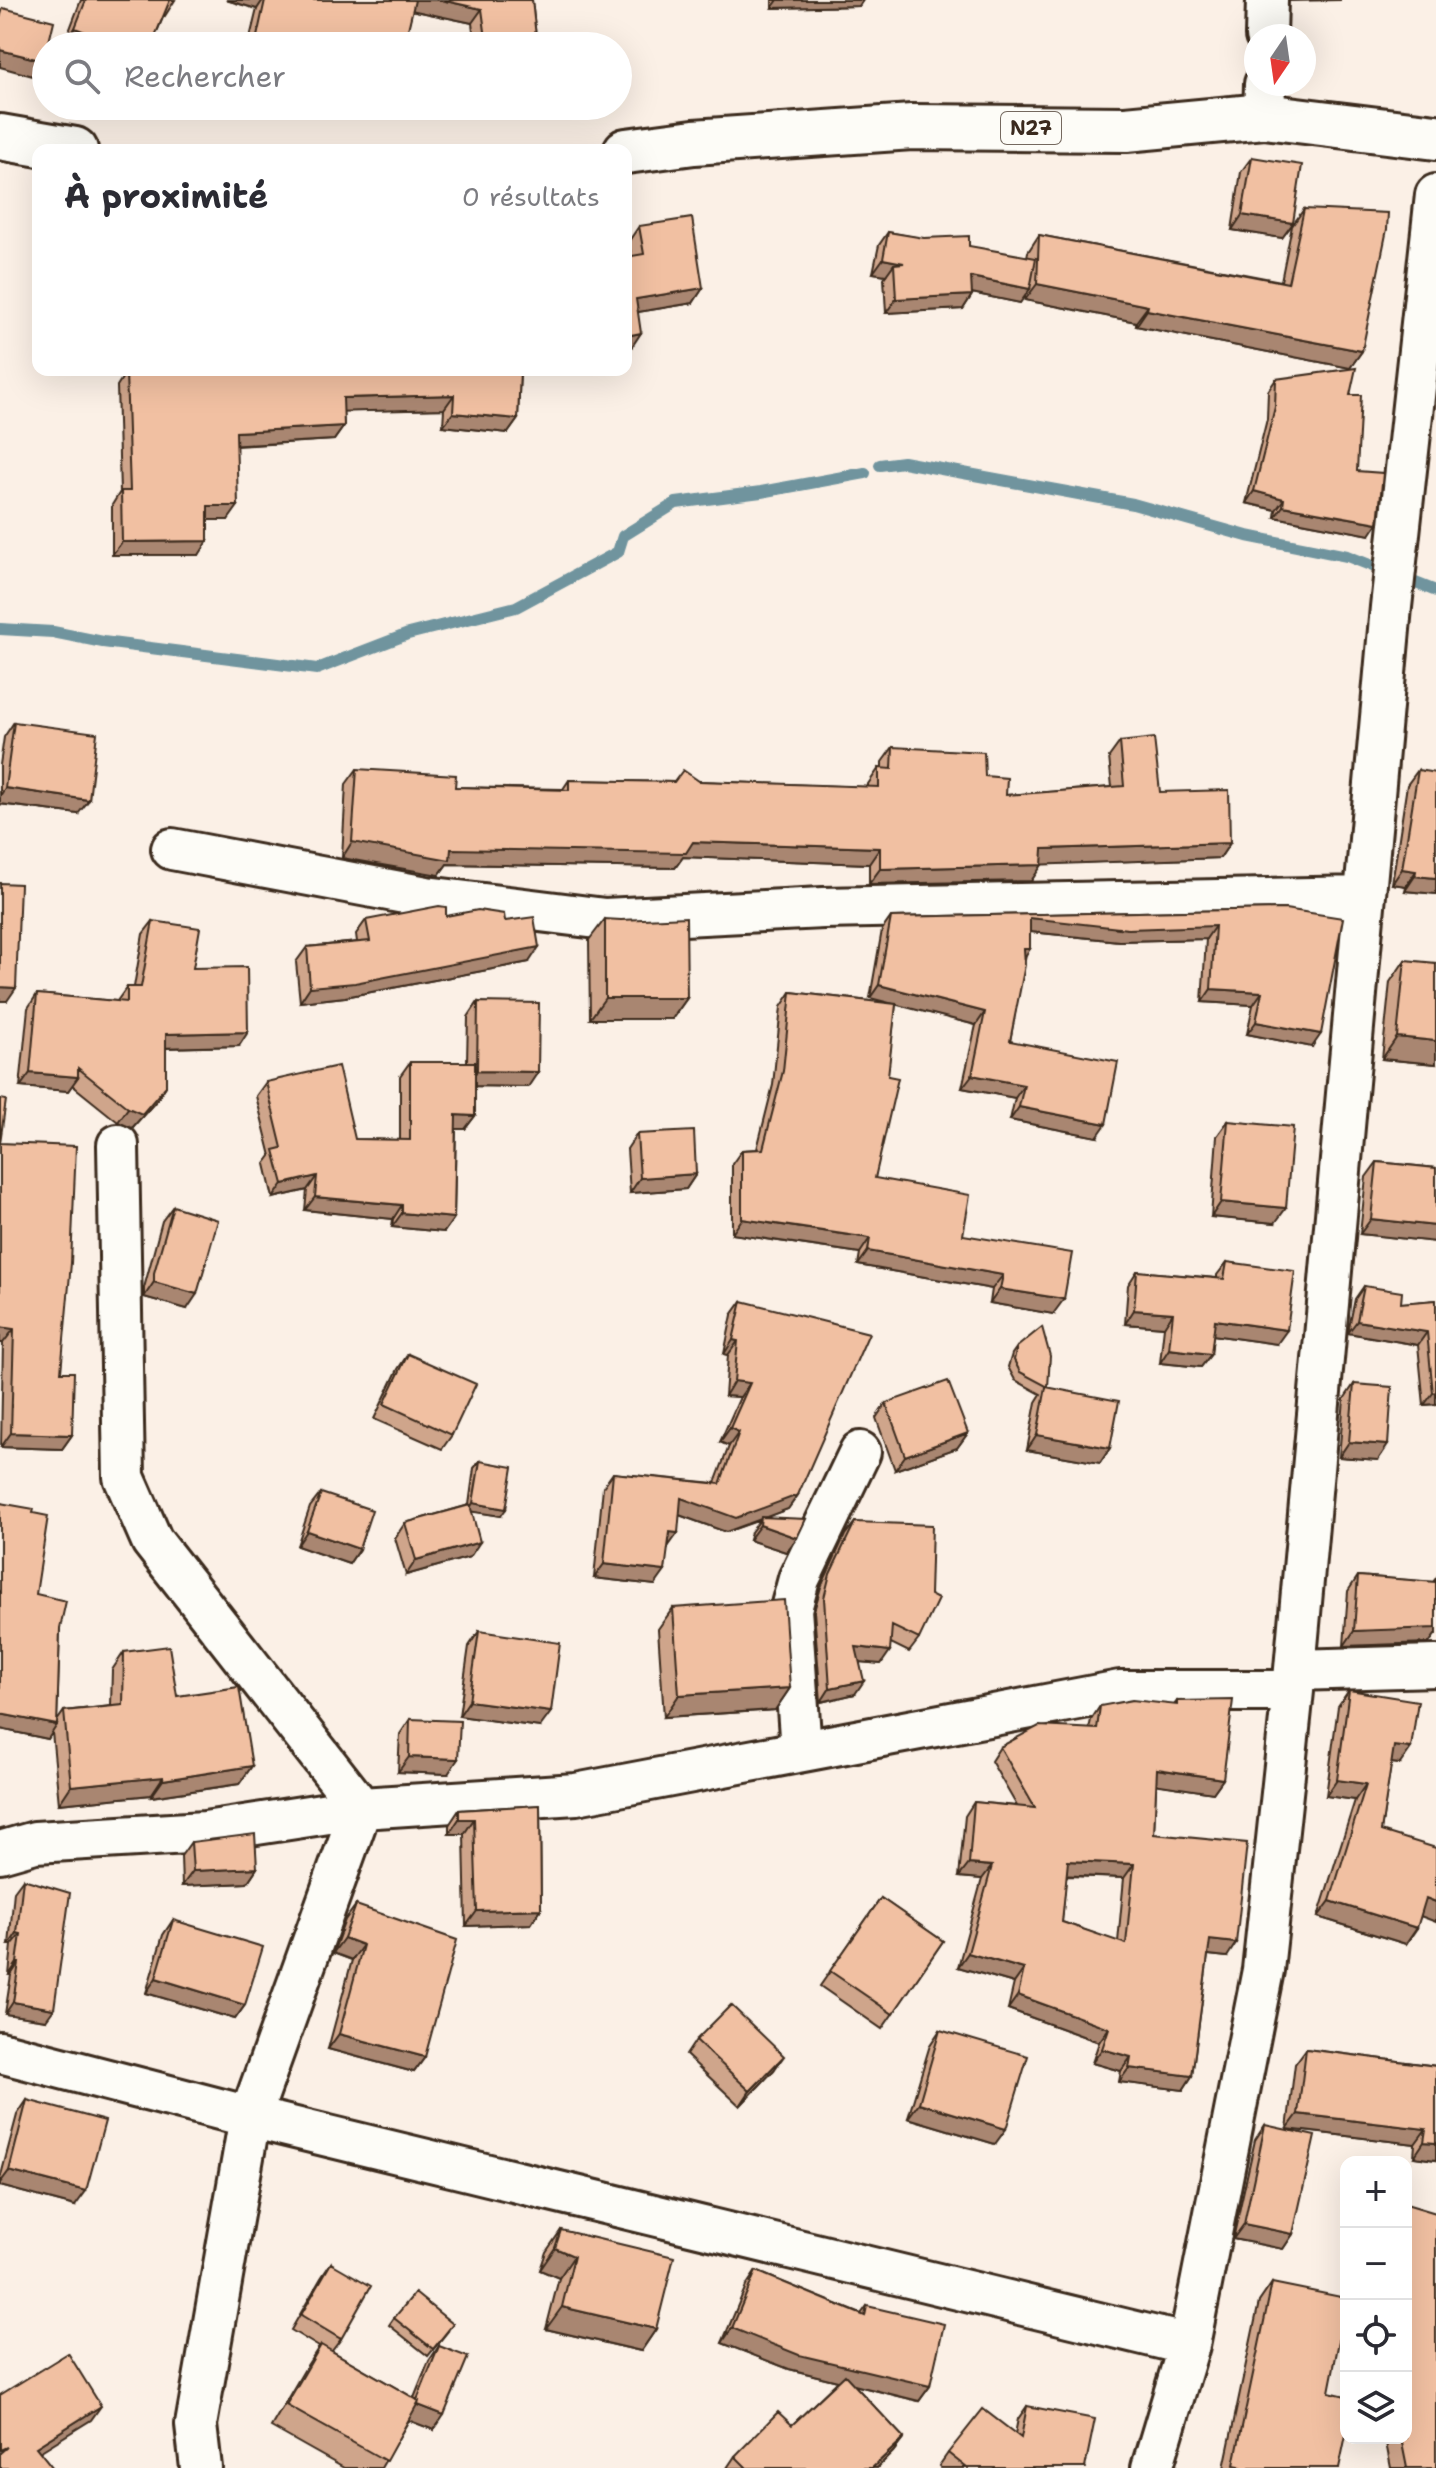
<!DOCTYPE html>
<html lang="fr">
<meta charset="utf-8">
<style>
body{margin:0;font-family:"Shantell Sans",sans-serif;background:#f7f7f7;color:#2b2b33}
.controls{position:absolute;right:24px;bottom:24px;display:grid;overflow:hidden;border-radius:16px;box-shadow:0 8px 32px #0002}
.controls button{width:72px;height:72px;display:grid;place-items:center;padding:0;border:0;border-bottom:2px solid #e1e1e2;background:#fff;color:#2b2b33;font:40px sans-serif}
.compass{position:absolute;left:1244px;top:24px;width:72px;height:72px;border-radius:50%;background:#fff;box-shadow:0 8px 32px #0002;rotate:193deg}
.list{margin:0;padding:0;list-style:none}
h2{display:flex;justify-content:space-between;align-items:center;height:104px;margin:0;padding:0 32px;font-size:34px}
h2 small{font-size:26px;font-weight:400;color:#7c7c81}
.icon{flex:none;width:44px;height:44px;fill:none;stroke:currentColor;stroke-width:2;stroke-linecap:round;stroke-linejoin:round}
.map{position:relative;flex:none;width:1436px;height:2468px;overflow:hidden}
.search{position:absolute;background:#fff;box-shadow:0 8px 32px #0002;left:32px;top:32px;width:600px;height:88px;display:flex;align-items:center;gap:20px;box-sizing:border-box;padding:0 28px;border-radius:44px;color:#7c7c81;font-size:30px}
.panel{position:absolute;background:#fff;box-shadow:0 8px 32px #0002;left:32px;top:144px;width:600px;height:232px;border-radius:16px}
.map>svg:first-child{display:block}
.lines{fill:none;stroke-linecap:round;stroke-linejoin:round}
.stream{stroke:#6f949e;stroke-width:12}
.minor-casing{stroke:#3b2a1e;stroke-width:46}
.major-casing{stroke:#3b2a1e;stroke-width:50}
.minor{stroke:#fdfcf7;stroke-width:40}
.major{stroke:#fdfcf7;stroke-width:44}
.wall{fill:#cfa58b;stroke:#3b2a1e;stroke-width:2;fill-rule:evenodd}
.shaded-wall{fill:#a98671;stroke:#3b2a1e;stroke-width:2}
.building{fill:#f1c0a2;stroke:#3b2a1e;stroke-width:2;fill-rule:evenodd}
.labels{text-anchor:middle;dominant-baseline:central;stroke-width:6;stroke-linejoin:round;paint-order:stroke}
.shield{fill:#fdfcf7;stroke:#75695f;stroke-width:2}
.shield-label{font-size:20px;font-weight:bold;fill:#3b2a1e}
</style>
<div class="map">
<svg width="1436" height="2468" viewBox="0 0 1436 2468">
<rect width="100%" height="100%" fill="#fbf0e6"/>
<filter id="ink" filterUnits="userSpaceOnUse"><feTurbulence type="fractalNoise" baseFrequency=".0125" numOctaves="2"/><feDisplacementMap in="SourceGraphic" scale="16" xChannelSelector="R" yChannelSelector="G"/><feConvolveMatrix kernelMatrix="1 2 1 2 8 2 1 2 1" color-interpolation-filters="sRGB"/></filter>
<g filter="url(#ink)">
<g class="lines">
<path class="stream" d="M880,465L903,462L1133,504L1247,536L1347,556L1436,591
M0,629L53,632L103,642L317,669L408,634L516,607L618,552L623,536L676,503L761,492L865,473"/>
<g class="minor-casing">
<path id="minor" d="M1266,36L1267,0
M1264,116L1265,84
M172,849L426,897L605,919L823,908L1364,897
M118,1145L124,1477L152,1541L361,1808L250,2117L196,2425L201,2468
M1295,1670L1436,1666
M801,1750L791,1609L799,1579L860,1452
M0,1852L35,1842L205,1832L361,1808L576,1794L1120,1691H1293
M0,2052L250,2117L1189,2345
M1152,2468L1189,2345L1263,1970L1293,1691L1391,607L1436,195"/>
</g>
<g class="major-casing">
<path id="major" d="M0,137L75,150
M626,151L694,142L912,127L1126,129L1264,116L1436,137"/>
</g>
<use href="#minor" class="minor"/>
<use href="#major" class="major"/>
</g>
<path class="wall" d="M81,0H175L165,16L164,15L151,46H75L65,42Z
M226,0H532L537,46H475L472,23L412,10L404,46H248L257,9Z
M772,0H863L859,6L772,8Z
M1252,157L1293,223L1282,238L1232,230L1241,172Z
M1304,209L1362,351L1350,368L1136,326V322L1025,300V295L1020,303L972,293V295L963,309L886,313L884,278L886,275L873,273L879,245L888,232L1027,257L1028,252L1039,235L1281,281L1292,226Z
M639,226L703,288L693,303L638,312L631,348V256L629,241Z
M520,370L518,419L508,433L443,426L444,409L343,411L344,426L334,440L236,446L228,520H208L199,555H112V505L120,492L117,386L126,372Z
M1276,379L1350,395L1357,471L1370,535L1275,517L1276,510L1246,503L1267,419L1268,391Z
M14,722L78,814L0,804V765L4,737Z
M1120,742L1160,792L1230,843L1220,858L1042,864L1031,881L869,884V864L683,857L675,868L447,864L439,875L342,858L346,784L357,769L455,787L563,789L569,780L674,782L699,781L868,787V784L879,768L882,769V762L893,747L985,776L1006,795L1112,787L1109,757Z
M1418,770L1436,894L1405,891L1406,886L1392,884L1407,785Z
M1285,909L1312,1047L1247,1034L1253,1005L1202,1002L1206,939L1119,941L1030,932L1010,1041L1097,1137L1010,1120L1015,1098L962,1088L976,1025L896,1004L875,1178L963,1235L1053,1314L990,1303L992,1289L858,1265L860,1253L732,1234V1164L742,1150L757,1149L773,1085L781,1007L791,992L896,1004L870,998L882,930L891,917Z
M446,916L505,921L529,962L345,997L300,1002L296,962L307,947L357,942L356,934L366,920Z
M605,919L687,998L672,1019H590L589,940Z
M153,921L193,968L239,1046L166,1048V1086L157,1100L132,1128L118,1122L72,1085L68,1091L20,1087L28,1008L37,994L117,1001L127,987H134L143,934Z
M1405,960L1436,1064L1382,1059L1390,982Z
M478,1002L528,1087L475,1086V1116L465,1129H456L454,1218L444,1232L392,1227L393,1219L305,1210L307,1190L273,1198L265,1164L271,1156L256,1096L266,1082L355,1139L400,1140V1076L410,1062H467L468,1017Z
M1228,1121L1275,1223L1211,1217L1217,1136Z
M637,1134L696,1174L686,1189L630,1193L627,1149Z
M0,1143L61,1372L72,1435L62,1449L1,1447L3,1343Z
M1377,1162L1436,1168V1242L1360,1234L1366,1177Z
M173,1206L187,1309L144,1297V1288L162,1221Z
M1227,1262L1277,1344L1213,1335L1211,1354L1201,1367L1160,1363L1164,1327L1125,1324L1128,1285L1137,1271L1217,1278V1275Z
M1364,1286L1401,1303L1436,1300V1404L1424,1405L1418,1345L1348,1333L1355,1299Z
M742,1301L798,1495L788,1509L766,1517L786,1552L749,1540L751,1532L760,1520L726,1532L679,1515L655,1585L594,1578L603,1487L613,1473L715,1483L729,1446L720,1442L740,1397L725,1396L728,1355L724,1354L732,1315Z
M1017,1347L1048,1387L1110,1448L1100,1463L1027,1450L1036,1402L1041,1394L1015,1380L1008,1367L1012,1354Z
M408,1354L452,1435L442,1449L374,1419L398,1369Z
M1354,1384L1378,1460L1339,1457L1344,1399Z
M886,1403L968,1433L957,1448L895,1470L876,1418Z
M480,1461L501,1516L472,1511L470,1557L406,1575L395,1538L405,1523L469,1505L474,1468Z
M321,1493L359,1549L349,1564L297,1546L310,1507Z
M0,1503L33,1513L36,1594L60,1628L57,1721L64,1711L111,1706L112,1670L124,1652L177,1696L252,1766L239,1784L151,1797V1795L59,1804L52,1732L48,1739L0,1729Z
M855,1522L919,1639L909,1652L891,1643L881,1664L860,1662L855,1694L821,1702L814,1611L821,1587L845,1535Z
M1358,1576L1433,1582L1436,1578V1635H1435L1429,1643L1344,1646L1348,1591Z
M673,1608L790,1688L775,1710L664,1717L658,1629Z
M479,1631L540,1727L459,1716L469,1646Z
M1349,1690L1400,1764L1391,1763L1381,1831L1421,1916L1406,1944L1318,1917L1355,1800L1326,1796L1338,1706Z
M1177,1701L1223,1779L1213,1793L1156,1784L1154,1834L1227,1957L1208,1955L1192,2076L1183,2090L1119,2082L1121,2071L1092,2063L1099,2042L1008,2009L1014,1983L958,1967L982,1879L959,1877L965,1816L974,1802L1017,1806L991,1761L1000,1747L1089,1729L1091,1720L1100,1706L1174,1705ZM1066,1876L1124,1878L1118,1942L1062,1922Z
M410,1719L448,1774L398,1772L400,1734Z
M540,1805L541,1909L531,1924L466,1926L464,1834H449V1825L459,1810Z
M191,1842L257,1868L247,1883L182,1886L181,1856Z
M23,1879L46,2020L5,2014L11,1975H9L12,1945H9L14,1891Z
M881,1898L943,1941L882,2029L820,1986Z
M356,1905L425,2057L414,2072L328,2049L352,1960L333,1953L345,1920Z
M173,1920L245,2005L235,2019L146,1993L163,1935Z
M940,2030L995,2144L908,2118L930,2045Z
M696,2040L774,2070L740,2106L686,2055Z
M1306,2049L1436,2066V2160L1414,2157L1415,2144L1287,2129L1295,2064Z
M27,2100L75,2206L0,2186V2179L17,2115Z
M1265,2125L1293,2234L1283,2249L1233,2239L1255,2140Z
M1406,2204L1436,2468H1391L1385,2438H1406Z
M561,2230L656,2329L641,2351L546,2329L559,2278L540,2270L546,2252Z
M331,2263L341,2339L332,2351L414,2398L429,2361L439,2346L434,2430L409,2420L381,2468H344L271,2427L306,2367L319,2347L291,2330L321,2278Z
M756,2271L861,2314L867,2306L930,2386L919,2401L854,2385L904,2438L893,2452L877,2468H727L735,2456L792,2425L838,2381L789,2369L722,2343L746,2286Z
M1272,2283L1329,2392L1339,2468H1224L1259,2302Z
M394,2318L448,2331L428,2356L389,2325Z
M1027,2406L1085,2468H941L939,2466L948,2453L1015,2434L1018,2419Z"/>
<path class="shaded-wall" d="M226,0H263L257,9Z
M412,0H441L482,9L472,23L406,9Z
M778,0H863L859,6L772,8Z
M1291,0H1341L1290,1Z
M75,28L116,44L114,46H75L65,42Z
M0,50L44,61L33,76L0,67Z
M1242,215L1293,223L1282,238L1232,230Z
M883,259L904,263L894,264L886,275L873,273Z
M971,277L1030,289L1020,303L962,291Z
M1037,284L1148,306L1136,322L1025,300Z
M703,288L693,303L626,314L636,299Z
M972,295L963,309L886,313L896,299Z
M1147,310L1362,351L1350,368L1136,326Z
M641,333L631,348L626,349V336Z
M454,395L444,409L333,412L343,398Z
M453,413L518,419L508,433L443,426Z
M344,426L334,440L226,446L236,432Z
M1254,491L1284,499L1276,510L1246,503Z
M208,506H238L228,520H198Z
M1283,506L1378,523L1370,535L1275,517Z
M208,541L199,555H112L122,542Z
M5,788L89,800L78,814L0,804V796Z
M352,842L451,849L693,842L880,848L869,864L683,857L675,868L447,864L439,875L342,858Z
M1230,843L1220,858L1032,865L1043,849Z
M1042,865L1031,881L869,884L880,869Z
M1402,869L1416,871L1406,886L1392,884Z
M1415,876L1436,878V894L1405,891Z
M1030,918L1215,926L1206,939L1119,941L1021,931Z
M539,947L529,962L345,997L300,1002L310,987Z
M1024,949H1030L1021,962Z
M879,985L985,1012L976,1025L870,998Z
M0,987L16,988L7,1001H0Z
M1211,989L1262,992L1253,1005L1202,1002Z
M605,998H687L672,1019H590Z
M1256,1022L1321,1034L1312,1047L1247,1034Z
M248,1032L239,1046L157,1048L166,1034Z
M1397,1037L1436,1041V1064L1382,1059Z
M477,1071L538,1072L528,1087L467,1086Z
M30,1073L78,1077L68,1091L20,1087Z
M972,1075L1024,1085L1015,1098L962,1088Z
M166,1086L157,1100L132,1128L118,1122L128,1108Z
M1019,1107L1106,1124L1097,1137L1010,1120Z
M456,1115L475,1116L465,1129H447Z
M696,1174L686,1189L630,1193L640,1178Z
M317,1176L307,1190L273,1198L283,1184Z
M315,1197L402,1205L393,1219L305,1210Z
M1221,1202L1286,1208L1275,1223L1211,1217Z
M402,1213L454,1218L444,1232L392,1227Z
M742,1219L870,1238L860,1253L732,1234Z
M1371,1219L1436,1226V1242L1360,1234Z
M868,1251L1003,1275L992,1289L858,1265Z
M154,1282L197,1294L187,1309L144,1297Z
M1000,1289L1064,1299L1053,1314L990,1303Z
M1134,1310L1173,1313L1164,1327L1125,1324Z
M1215,1320L1287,1330L1277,1344L1205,1334Z
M1357,1321L1427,1332L1418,1345L1348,1333Z
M0,1327L14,1329L3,1343H0Z
M733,1340L738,1341L728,1355L724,1354Z
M1169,1349L1211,1354L1201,1367L1160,1363Z
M734,1381L750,1383L740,1397L725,1396Z
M1436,1392V1404L1424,1405L1433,1393Z
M730,1428L739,1432L729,1446L720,1442Z
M11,1433L72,1435L62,1449L1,1447Z
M968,1433L957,1448L895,1470L905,1456Z
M1037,1435L1110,1448L1100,1463L1027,1450Z
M1349,1442L1388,1445L1378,1460L1339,1457Z
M798,1495L788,1509L726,1532L671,1512L681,1498Z
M473,1503L506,1509L501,1516L468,1511Z
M760,1525L797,1538L786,1552L749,1540Z
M307,1531L359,1549L349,1564L297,1546Z
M670,1532L678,1533L668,1547Z
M480,1542L470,1557L406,1575L416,1560Z
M604,1564L665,1571L655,1585L594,1578Z
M1436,1625V1635H1435L1429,1643L1344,1646L1354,1631Z
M856,1647L890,1651L881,1664L847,1661Z
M864,1681L855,1694L821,1702L830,1688Z
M790,1688L775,1710L664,1717L679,1695Z
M469,1701L551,1712L540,1727L459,1716Z
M0,1714L57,1725L48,1739L0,1729Z
M1394,1746L1411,1748L1400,1764L1382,1762Z
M409,1757L458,1759L448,1774L398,1772Z
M252,1766L239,1784L151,1797L163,1780Z
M1157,1769L1223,1779L1213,1793L1147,1783Z
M163,1777L151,1795L59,1804L71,1786Z
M1337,1780L1366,1784L1355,1800L1326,1796Z
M459,1819H474L464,1834H449Z
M1068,1861L1134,1864L1124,1878L1058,1875Z
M969,1864L992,1866L982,1879L959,1877Z
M257,1868L247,1883L182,1886L193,1871Z
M1426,1898L1436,1902V1922L1415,1914Z
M1330,1901L1417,1928L1406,1944L1318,1917Z
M541,1909L531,1924L466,1926L477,1911Z
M17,1933L21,1934L12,1945H9Z
M344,1938L363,1945L352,1960L333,1953Z
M1210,1940L1236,1943L1227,1957L1200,1954Z
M968,1953L1024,1969L1014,1983L958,1967Z
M17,1963H19L11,1975H9Z
M156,1978L245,2005L235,2019L146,1993Z
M1018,1995L1109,2028L1099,2042L1008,2009Z
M13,2002L54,2009L46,2020L5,2014Z
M339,2034L425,2057L414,2072L328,2049Z
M1102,2049L1131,2057L1121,2071L1092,2063Z
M784,2056L774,2070L740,2106L750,2091Z
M1129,2068L1192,2076L1183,2090L1119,2082Z
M919,2103L1006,2129L995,2144L908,2118Z
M1298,2114L1426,2129L1415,2144L1287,2129Z
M1424,2142L1436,2143V2160L1414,2157Z
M9,2171L86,2191L75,2206L0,2186V2183Z
M1244,2224L1293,2234L1283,2249L1233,2239Z
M555,2248L574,2256L559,2278L540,2270Z
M562,2307L656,2329L641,2351L546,2329Z
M732,2328L930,2386L919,2401L789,2369L722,2343Z
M416,2404L444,2415L434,2430L405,2419Z
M101,2406L91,2420L25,2461L36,2447Z
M904,2438L893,2452L877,2468H872Z"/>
<path class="building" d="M86,0H170L151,46H115L116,44L75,28Z
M265,0H415L404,46H255Z
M441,0H532L537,46H487L482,9Z
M3,8L54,21L48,46H46L44,61L0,50V18Z
M1252,157L1302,165L1293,223L1242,215Z
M1304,209L1388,213L1387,229L1362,351L1147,310L1148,306L1037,284L1039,235L1288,283Z
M692,218L703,288L636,299L641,333L626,336V257L644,254L639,226Z
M888,232L924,238L969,236V246L1036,258L1030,289L971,277L972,295L896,299L894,264L904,263L883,259Z
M1356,368L1350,395H1361L1357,471L1383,473L1378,523L1283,506L1284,499L1254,491L1275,407L1276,379Z
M152,370H520L518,419L453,413L454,395L343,398L344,426L236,432L238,506H208V541L122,542L121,491H130L126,372Z
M14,722L97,733L89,800L5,788Z
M1154,738L1160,792L1229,790L1230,843L1043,849L1042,865L880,869V848L693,842L686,853L451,849L450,860L352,842L357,769L456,775L455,787L569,790V780L674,782L683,770L699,781L879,787V768L892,769L893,747L984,752L985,776L1007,778L1006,795L1124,786L1120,742Z
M1418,770L1436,773V878L1415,876L1416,871L1402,869Z
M0,883L20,884L16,988L0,987Z
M439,906L446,907V916L478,910L504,914L505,921L534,917L539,947L355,983L310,987L307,947L370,941L366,920Z
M1285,909L1343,918L1321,1034L1256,1022L1262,992L1211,989L1215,926L1128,929L1030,918V949H1024L1025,965L1010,1041L1118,1062L1106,1124L1019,1107L1024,1085L972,1075L985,1012L879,985L891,917Z
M686,917L687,998H605V919L621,920Z
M153,921L200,928L193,968L247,967L248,1032L166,1034V1086L142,1114L128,1108L78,1068V1077L30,1073L37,994L127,1002V987H141Z
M1405,960L1436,963V1041L1397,1037Z
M791,992L896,1004L888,1076L898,1078L875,1178L970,1195L963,1235L1072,1253L1064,1299L1000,1289L1003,1275L868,1251L870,1238L742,1219V1150L763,1149L783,1071Z
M478,1002L539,1003L538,1072L477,1071Z
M410,1062H475V1116L456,1115L454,1218L402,1213V1205L315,1197L317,1176L283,1184L274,1150L282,1148L266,1082L338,1066L355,1139L410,1140Z
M0,1099L6,1100L0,1143L76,1146L71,1263L61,1372H74L72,1435L11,1433L14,1329L0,1327Z
M1228,1121L1293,1127L1286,1208L1221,1202Z
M694,1131L696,1174L640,1178L637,1134Z
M1377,1162L1436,1168V1226L1371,1219Z
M173,1206L218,1220L197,1294L154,1282V1273Z
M1227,1262L1295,1271L1287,1330L1215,1320L1211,1354L1169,1349L1173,1313L1134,1310L1137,1271L1224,1279Z
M1364,1286L1402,1292L1401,1303L1436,1300V1392L1433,1393L1427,1332L1357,1321Z
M742,1301L869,1333L798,1495L736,1518L681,1498L678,1533L670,1532L665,1571L604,1564L613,1473L720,1484L739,1432L730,1428L750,1383L734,1381L738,1341L733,1340Z
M1042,1327L1050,1356L1048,1387L1020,1372L1014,1360L1017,1347Z
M408,1354L476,1384L452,1435L384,1404Z
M948,1381L968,1433L905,1456L886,1403Z
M1354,1384L1392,1387L1388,1445L1349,1442Z
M1046,1387L1119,1401L1110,1448L1037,1435Z
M480,1461L513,1467L506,1509L473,1503Z
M321,1493L372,1510L359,1549L307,1531Z
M0,1503L34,1509L33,1513L48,1516L36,1594L66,1601L60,1628L57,1725L0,1714Z
M470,1505L480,1542L416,1560L405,1523Z
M761,1517L806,1519L797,1538L760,1525Z
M855,1522L932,1525L930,1595L938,1599L919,1639L892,1626L890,1651L856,1647L864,1681L830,1688L824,1598L830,1574Z
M1358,1576L1436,1582V1628L1354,1631Z
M784,1600L790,1688L679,1695L673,1608Z
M479,1631L560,1643L551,1712L469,1701Z
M169,1646L177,1696L239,1687L252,1766L163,1780V1777L71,1786L64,1711L123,1705L124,1652Z
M1349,1690L1418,1701L1411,1748L1394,1746L1381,1831L1436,1848V1902L1426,1898L1417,1928L1330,1901L1366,1784L1337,1780Z
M1132,1700L1177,1705V1701L1233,1700L1223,1779L1157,1769L1154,1834L1247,1843L1236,1943L1210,1940L1192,2076L1129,2068L1131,2057L1102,2049L1109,2028L1018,1995L1024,1969L968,1953L992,1866L969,1864L974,1802L1035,1808L1000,1747L1039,1726L1097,1729L1100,1706ZM1068,1861L1134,1864L1126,1944L1062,1922Z
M410,1719L460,1721L458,1759L409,1757Z
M540,1805L541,1909L477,1911L474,1819H459V1810Z
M255,1834L257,1868L193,1871L191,1842Z
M23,1879L70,1893L54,2009L13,2002L19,1963H17L21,1934L17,1933Z
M881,1898L943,1941L893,2014L830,1971Z
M356,1905L457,1940L425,2057L339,2034L363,1945L344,1938Z
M173,1920L263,1947L245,2005L156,1978Z
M731,2005L784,2056L750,2091L696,2040Z
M940,2030L1028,2056L1006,2129L919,2103Z
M1306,2049L1436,2066V2143L1424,2142L1426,2129L1298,2114Z
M27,2100L105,2121L86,2191L9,2171Z
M1265,2125L1315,2136L1293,2234L1244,2224Z
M1406,2204L1436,2213V2468H1407L1401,2438H1406V2315L1409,2299L1406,2298Z
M561,2230L674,2257L656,2329L562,2307L574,2256L555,2248Z
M331,2263L371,2286L341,2339L301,2315Z
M756,2271L865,2316L867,2306L944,2324L930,2386L799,2355L732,2328Z
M1272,2283L1346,2298V2305L1329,2392L1346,2396V2435L1339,2468H1238L1239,2466L1234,2465Z
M415,2293L453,2324L433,2349L394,2318Z
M321,2345L419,2401L386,2461L286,2405Z
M439,2346L468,2357L444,2415L418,2405L419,2401L417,2400Z
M68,2353L101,2406L36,2447L53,2468H0V2453L7,2447L0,2450V2395Z
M845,2375L904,2438L872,2468H747L735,2456L778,2412L792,2425Z
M1027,2406L1095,2419L1085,2468H967L948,2453L983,2409L1021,2438Z"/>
</g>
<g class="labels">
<rect class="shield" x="1001" y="112" width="60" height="32" rx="6"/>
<g class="shield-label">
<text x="1031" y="128">N27</text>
</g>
</g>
</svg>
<div class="controls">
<button>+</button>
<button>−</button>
<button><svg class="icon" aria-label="locate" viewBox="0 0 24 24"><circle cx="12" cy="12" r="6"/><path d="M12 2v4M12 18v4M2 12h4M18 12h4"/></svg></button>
<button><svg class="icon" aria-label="layers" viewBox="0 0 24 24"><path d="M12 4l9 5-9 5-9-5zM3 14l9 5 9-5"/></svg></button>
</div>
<svg class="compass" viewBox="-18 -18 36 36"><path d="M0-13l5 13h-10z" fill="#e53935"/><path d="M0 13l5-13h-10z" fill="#7c7c81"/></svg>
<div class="search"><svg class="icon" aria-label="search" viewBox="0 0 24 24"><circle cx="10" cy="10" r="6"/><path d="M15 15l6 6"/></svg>Rechercher</div>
<section class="panel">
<h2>À proximité<small>0 résultats</small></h2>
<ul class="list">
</ul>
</section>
</div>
